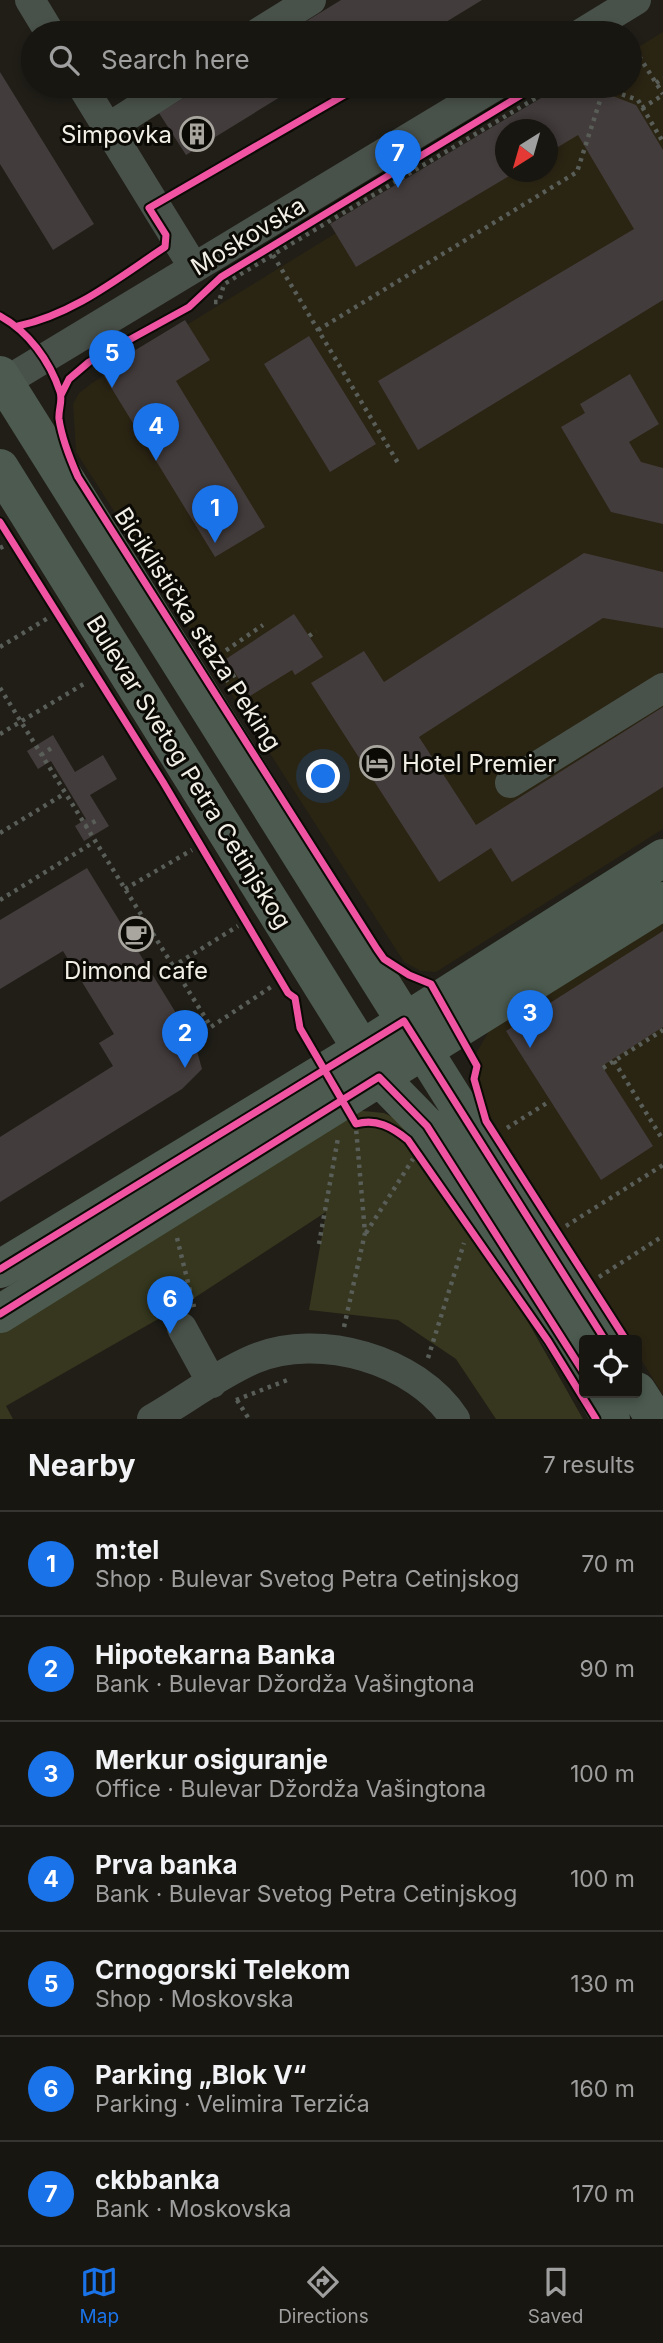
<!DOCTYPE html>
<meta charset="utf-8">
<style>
body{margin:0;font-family:Inter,sans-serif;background:#25231f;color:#f1f3f6}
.controls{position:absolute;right:21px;bottom:21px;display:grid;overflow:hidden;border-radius:7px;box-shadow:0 4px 10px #0003}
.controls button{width:63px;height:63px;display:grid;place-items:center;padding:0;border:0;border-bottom:2px solid #363531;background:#181611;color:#f1f3f6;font:35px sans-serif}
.compass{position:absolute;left:495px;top:119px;width:63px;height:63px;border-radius:50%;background:#181611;box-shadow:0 4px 10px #0003;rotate:217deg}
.you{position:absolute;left:324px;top:777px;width:24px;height:24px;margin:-18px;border:5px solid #fff;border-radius:50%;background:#1a73e8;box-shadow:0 0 0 10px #1a73e833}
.badge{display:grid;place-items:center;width:46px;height:46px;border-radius:50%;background:#1a73e8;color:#fff;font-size:23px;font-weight:700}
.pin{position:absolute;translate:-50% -58px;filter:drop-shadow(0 2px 4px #0008)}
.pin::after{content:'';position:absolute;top:37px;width:24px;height:21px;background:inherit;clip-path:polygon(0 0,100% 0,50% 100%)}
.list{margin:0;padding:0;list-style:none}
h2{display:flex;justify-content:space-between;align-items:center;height:91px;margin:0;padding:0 28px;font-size:30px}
h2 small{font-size:23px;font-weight:400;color:#9f9f9f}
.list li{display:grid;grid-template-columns:46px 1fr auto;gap:21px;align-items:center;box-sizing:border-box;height:105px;padding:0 28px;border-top:2px solid #363531}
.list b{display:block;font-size:26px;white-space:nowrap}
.list p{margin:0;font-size:23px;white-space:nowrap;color:#9f9f9f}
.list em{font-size:23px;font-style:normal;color:#9f9f9f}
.icon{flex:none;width:38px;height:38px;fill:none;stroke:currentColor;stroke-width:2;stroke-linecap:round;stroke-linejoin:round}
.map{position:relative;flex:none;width:663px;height:1419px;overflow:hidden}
.search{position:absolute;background:#181611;box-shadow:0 4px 10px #0003;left:21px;right:21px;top:21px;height:77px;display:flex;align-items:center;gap:18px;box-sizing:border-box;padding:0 24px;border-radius:38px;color:#9f9f9f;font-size:26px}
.sheet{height:826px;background:#181611}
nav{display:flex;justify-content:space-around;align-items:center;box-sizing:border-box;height:98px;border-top:2px solid #363531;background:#181611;font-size:19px;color:#9f9f9f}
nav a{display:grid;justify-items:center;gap:4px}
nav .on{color:#1a73e8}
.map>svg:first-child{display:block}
.built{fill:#2a2413;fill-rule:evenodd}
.green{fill:#36371e}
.building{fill:#433c3c}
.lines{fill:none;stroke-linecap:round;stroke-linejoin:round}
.path{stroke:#595e58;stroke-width:4.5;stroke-dasharray:3.5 5;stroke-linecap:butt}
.minor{stroke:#49524a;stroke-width:30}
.major{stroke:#4c5a4f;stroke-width:38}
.cycleway-casing{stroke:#0b0a05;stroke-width:11}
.cycleway{stroke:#f153a3;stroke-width:7}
.labels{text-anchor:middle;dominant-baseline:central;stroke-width:6;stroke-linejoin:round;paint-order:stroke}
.poi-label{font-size:24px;fill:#f1efe6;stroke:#0b0a05;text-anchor:end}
.street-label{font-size:24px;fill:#f1efe6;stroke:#0b0a05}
</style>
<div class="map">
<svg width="663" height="1419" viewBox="0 0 663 1419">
<rect width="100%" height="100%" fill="#201e17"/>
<path class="built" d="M663,32V829L436,972L421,971L404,962L76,452L73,404L79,393L92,383L575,86H630V52ZM505,130H548V172H505Z
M663,919V1395L637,1353V1340H629L479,1098L470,1064L489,1031Z"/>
<path class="green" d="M353,1110L384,1113L420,1131L583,1419H496L456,1359L398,1320L309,1310L326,1212L188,1302L6,1406L13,1419H0V1329Z"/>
<path class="building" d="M341,0H482L428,33H287Z
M0,72L94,224L53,250L0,164Z
M203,86H298L186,155L159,113Z
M561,86H587L636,105L663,150V300L418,450L378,381L634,229L578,135L548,153V130H505V172H516L356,267L330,224Z
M185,320L210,360L176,381L265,527L215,557L101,371Z
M309,336L376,444L330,472L264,364Z
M630,374L659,424L629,442L641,462L663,468V524L611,512L561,427L585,413L580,404Z
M584,553L663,572V628L603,618L419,737L476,825L663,707V787L512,882L491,848L439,882L311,683L364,651L384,682Z
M294,614L323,657L295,675L292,670L250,696L226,659Z
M53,735L75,772L103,755L117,779L90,795L109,826L84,841L75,826L86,819L51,761L38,769L27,751Z
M87,868L195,1044L202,1069L182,1089L0,1202V1137L113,1066L99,1043L114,1034L63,951L0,989V920Z
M663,931V1027L602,1066L653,1146L601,1180L506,1031Z"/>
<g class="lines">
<path class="path" d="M630,42L663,94
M656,83L663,78
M598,86L638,100L663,142
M642,108L663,95
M273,255L398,463
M214,302H219L224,284L556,86
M318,330L577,172L604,88
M0,548L4,546
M309,636L316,631
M0,647L48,618
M212,660L263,625
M225,681L236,674
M0,688L211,1027L274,985
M0,734L87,682
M41,755L53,747
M85,827L97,820
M0,833L64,794
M125,889L192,850
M0,900L94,842
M172,967L238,926
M614,1061L663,1140
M603,1068L663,1030
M507,1128L550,1101
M566,1226L663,1165
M366,1233L413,1159
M177,1238L194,1307
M319,1244L338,1138
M599,1277L663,1236
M344,1327L365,1233L356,1128
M428,1358L464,1243
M236,1400L290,1379
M237,1400L249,1419"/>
<path class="minor" d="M30,0L50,33
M258,33L311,0
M582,33L636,0
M82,86L194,268
M108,128L174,86
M0,385L495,86
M510,783L663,688
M182,1328L212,1383
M152,1419C185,1400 219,1374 254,1359C319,1332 416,1359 455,1419"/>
<path class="major" d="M0,375L605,1340
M0,468L379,1077L427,1126L584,1373
M0,1269L362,1049L663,858
M0,1314L663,901
M637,1391L655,1419
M596,1393L611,1419"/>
<g class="cycleway-casing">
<path id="cycleway" d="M0,316C28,331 50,361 60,392C63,401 58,410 59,419C62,440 70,459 78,477L377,949L384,959L409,975L431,984L477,1066L474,1079L486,1121L626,1340
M18,326C74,314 118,278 165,247L166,235L149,208L360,86
M61,395L69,379L89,362L189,307L221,277L536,86
M0,522L163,782L288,993L295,998L300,1028L356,1124C376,1118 392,1127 408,1140L548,1341L596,1419
M0,1269L404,1021L605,1340
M0,1314L379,1077L427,1126L584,1373"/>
</g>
<use href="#cycleway" class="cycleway"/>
</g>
<defs>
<g id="building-ring" transform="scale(1.75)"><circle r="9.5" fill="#0b0a05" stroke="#a8a69e" stroke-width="1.5"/><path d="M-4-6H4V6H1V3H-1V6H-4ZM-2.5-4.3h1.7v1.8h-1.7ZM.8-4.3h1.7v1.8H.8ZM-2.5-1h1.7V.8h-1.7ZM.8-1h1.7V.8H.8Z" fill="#a8a69e"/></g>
<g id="hotel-ring" transform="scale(1.75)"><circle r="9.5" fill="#0b0a05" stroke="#a8a69e" stroke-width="1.5"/><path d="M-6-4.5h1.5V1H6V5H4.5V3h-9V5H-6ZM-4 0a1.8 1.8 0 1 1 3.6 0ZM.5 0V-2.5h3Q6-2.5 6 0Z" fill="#a8a69e"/></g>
<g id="cafe-ring" transform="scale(1.75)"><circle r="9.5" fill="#0b0a05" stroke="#a8a69e" stroke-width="1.5"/><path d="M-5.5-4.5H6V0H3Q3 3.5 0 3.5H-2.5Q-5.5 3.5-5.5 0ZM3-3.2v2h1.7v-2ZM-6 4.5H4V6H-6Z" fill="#a8a69e"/></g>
</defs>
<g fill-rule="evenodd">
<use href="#building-ring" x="197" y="134"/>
<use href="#hotel-ring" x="377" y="763"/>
<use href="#cafe-ring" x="136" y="934"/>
</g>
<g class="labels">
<g class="poi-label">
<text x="172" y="134">Simpovka</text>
<text x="402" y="763" text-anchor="start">Hotel Premier</text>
<text x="136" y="970" text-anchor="middle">Dimond cafe</text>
</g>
<g class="street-label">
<text transform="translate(248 236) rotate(-31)">Moskovska</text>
<text transform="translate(198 629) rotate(57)">Biciklistička staza Peking</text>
<text transform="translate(189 772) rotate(58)">Bulevar Svetog Petra Cetinjskog</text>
</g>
</g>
</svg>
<div class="controls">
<button><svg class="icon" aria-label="locate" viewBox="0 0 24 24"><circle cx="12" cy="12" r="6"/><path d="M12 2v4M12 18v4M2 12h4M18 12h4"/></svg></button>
</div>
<svg class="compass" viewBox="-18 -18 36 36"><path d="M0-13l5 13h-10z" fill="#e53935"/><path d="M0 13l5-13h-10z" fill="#9f9f9f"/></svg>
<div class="you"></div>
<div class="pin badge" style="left:215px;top:543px">1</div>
<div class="pin badge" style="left:185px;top:1068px">2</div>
<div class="pin badge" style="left:530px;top:1048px">3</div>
<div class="pin badge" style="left:156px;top:461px">4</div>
<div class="pin badge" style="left:112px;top:388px">5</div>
<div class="pin badge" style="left:170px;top:1334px">6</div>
<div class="pin badge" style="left:398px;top:188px">7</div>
<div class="search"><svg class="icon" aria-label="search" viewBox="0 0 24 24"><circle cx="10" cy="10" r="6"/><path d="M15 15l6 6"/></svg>Search here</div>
</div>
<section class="sheet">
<h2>Nearby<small>7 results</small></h2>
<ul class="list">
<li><span class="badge">1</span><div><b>m:tel</b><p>Shop · Bulevar Svetog Petra Cetinjskog</p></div><em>70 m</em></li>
<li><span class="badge">2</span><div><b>Hipotekarna Banka</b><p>Bank · Bulevar Džordža Vašingtona</p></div><em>90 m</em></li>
<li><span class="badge">3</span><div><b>Merkur osiguranje</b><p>Office · Bulevar Džordža Vašingtona</p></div><em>100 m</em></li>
<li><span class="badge">4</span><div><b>Prva banka</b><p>Bank · Bulevar Svetog Petra Cetinjskog</p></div><em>100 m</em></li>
<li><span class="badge">5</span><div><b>Crnogorski Telekom</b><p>Shop · Moskovska</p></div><em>130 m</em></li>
<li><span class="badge">6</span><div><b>Parking „Blok V“</b><p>Parking · Velimira Terzića</p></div><em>160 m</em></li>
<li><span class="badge">7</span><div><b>ckbbanka</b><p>Bank · Moskovska</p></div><em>170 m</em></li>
</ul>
</section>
<nav>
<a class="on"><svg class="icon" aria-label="map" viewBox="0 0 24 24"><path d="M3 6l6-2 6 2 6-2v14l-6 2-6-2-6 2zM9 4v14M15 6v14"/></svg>Map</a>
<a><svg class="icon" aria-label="directions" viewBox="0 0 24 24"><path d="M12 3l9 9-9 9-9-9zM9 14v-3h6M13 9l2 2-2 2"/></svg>Directions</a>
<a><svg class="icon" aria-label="saved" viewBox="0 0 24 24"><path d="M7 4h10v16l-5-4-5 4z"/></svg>Saved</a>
</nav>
